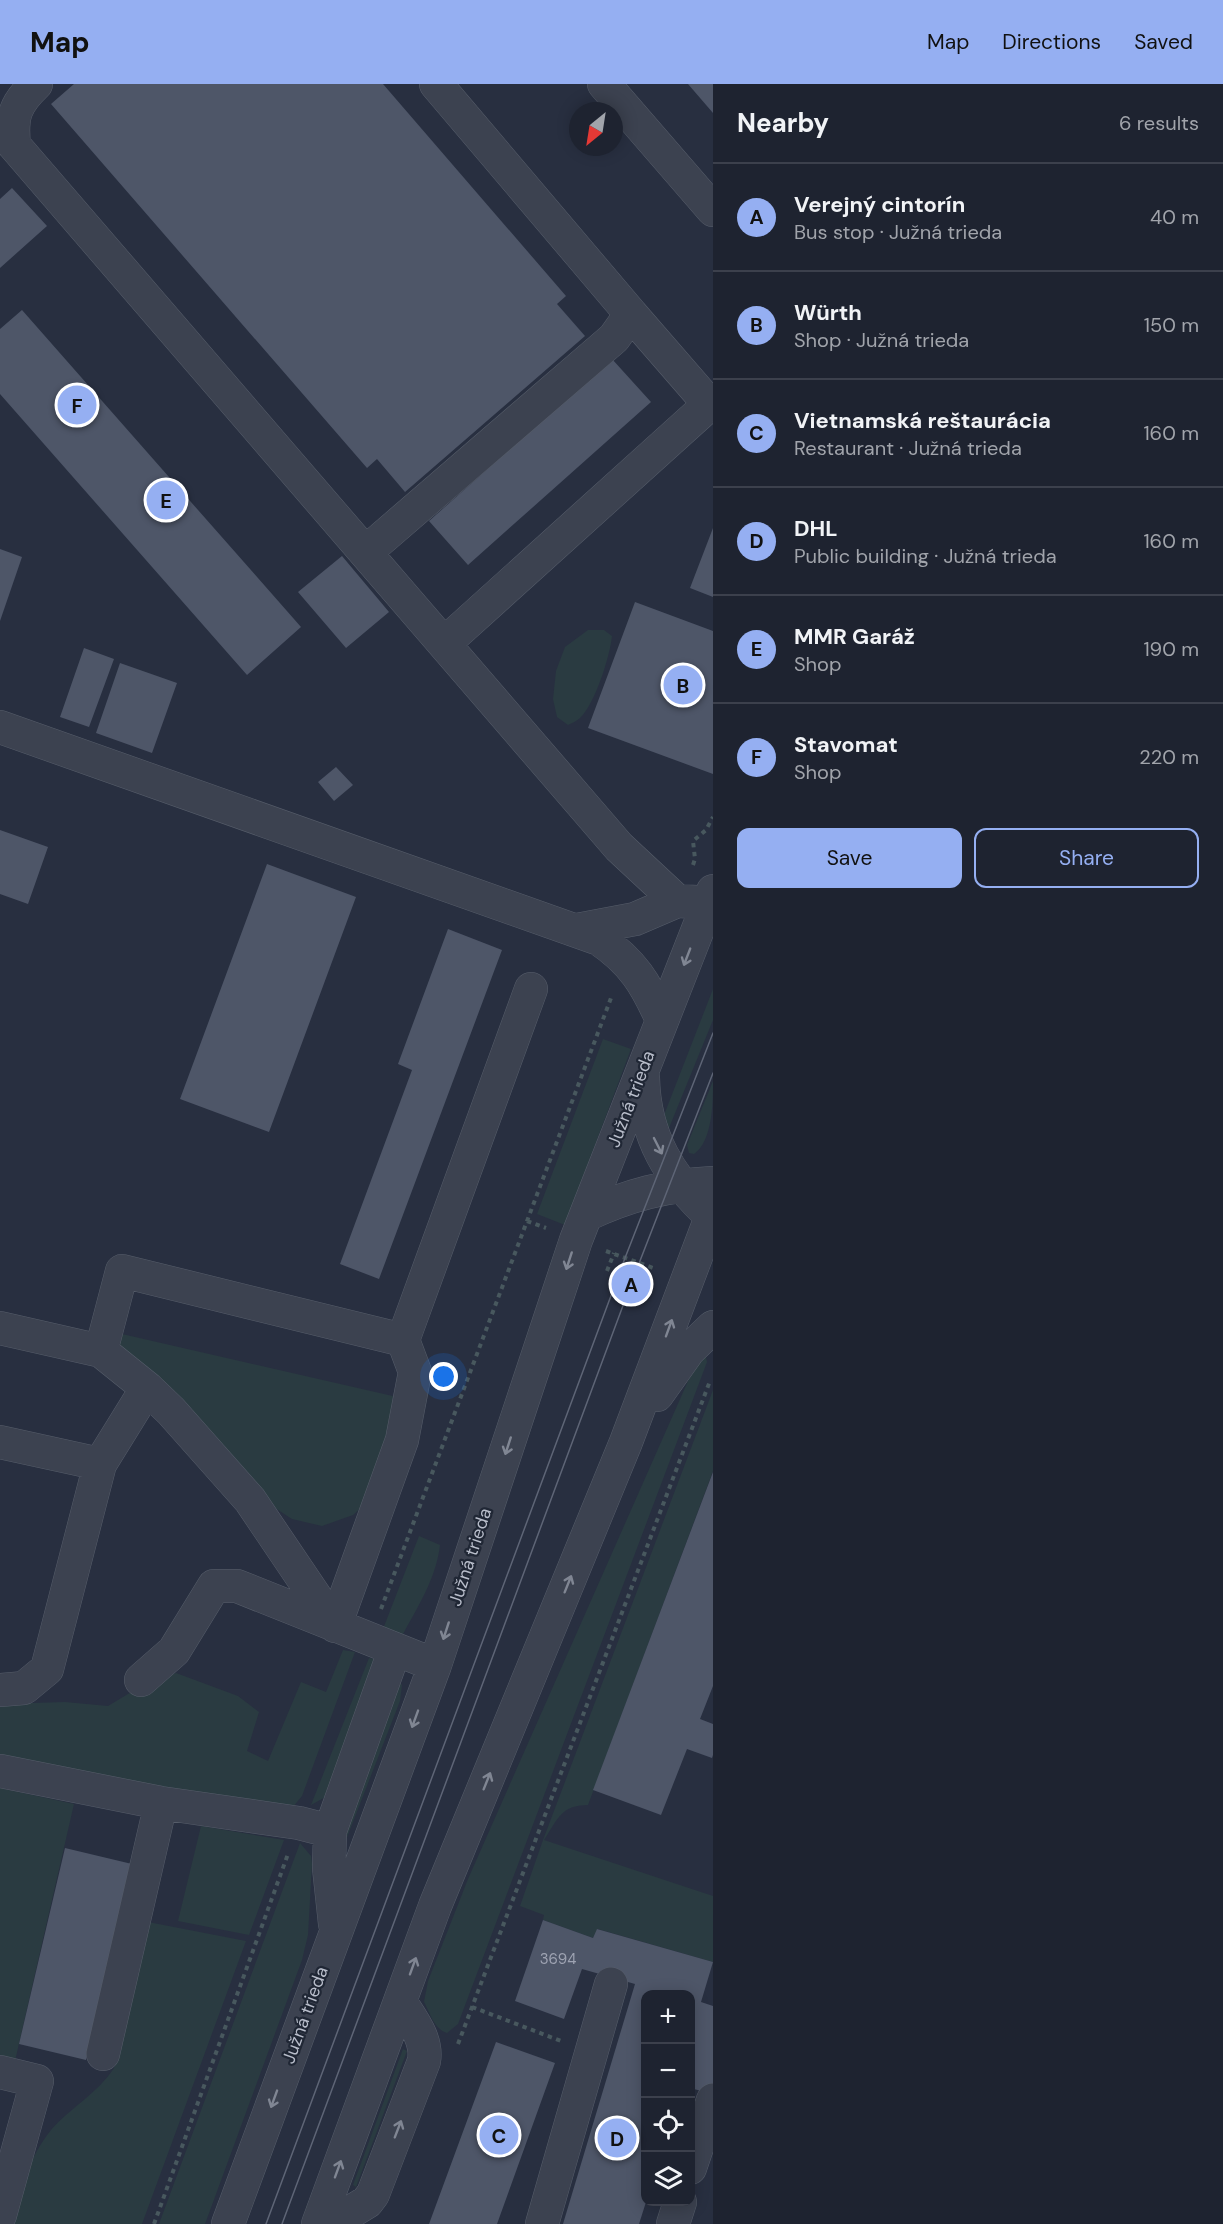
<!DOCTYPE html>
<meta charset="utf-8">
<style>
body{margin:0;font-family:"DM Sans",sans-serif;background:#2b2f3c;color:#f1f3f6}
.controls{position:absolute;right:18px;bottom:18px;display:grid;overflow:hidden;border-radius:12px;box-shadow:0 3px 15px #0003}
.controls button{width:54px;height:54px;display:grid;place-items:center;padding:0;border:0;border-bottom:2px solid #3c404c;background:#1e2330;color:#f1f3f6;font:30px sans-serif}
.compass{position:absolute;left:569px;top:18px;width:54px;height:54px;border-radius:50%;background:#1e2330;box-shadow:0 3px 15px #0003;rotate:210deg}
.you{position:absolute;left:444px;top:1293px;width:21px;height:21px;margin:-15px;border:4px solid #fff;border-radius:50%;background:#1a73e8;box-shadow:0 0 0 9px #1a73e833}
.badge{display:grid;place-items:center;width:39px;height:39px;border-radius:50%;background:#95aff2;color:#111;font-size:20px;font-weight:700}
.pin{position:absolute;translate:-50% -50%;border:3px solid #fff;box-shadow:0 2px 6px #0006}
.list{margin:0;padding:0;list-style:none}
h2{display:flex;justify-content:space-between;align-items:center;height:78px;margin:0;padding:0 24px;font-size:26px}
h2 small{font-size:20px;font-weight:400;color:#a1a4ab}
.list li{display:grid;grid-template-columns:39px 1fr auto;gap:18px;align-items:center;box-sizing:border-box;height:108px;padding:0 24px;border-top:2px solid #3c404c}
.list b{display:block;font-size:22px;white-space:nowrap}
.list p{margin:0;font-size:20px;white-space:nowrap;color:#a1a4ab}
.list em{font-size:20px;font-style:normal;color:#a1a4ab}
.actions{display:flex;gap:12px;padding:18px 24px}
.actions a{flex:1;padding:14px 0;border:2px solid #95aff2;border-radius:12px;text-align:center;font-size:21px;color:#95aff2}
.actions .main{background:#95aff2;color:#111}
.icon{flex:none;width:33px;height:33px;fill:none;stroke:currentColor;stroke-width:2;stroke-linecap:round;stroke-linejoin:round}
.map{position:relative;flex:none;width:713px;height:2140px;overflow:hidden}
header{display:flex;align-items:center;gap:36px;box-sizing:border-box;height:84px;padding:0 30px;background:#95aff2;color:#111}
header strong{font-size:28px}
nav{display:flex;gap:33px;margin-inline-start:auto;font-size:21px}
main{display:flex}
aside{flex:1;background:#1e2330}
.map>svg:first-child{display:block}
.green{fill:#2a3b41}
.building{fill:#4e5668}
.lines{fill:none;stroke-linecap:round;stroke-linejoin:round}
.minor-casing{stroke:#565d6a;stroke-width:34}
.path{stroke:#48585e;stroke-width:4;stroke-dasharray:4.5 4.5;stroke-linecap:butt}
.minor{stroke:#3c4250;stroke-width:33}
.tram{stroke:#5e6576;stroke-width:1.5}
.oneway{stroke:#808693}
.labels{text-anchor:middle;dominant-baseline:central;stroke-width:4.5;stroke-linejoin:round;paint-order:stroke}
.number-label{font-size:15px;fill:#9ea3b2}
.street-label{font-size:18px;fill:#b8bdca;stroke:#202735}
</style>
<header>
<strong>Map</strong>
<nav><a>Map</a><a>Directions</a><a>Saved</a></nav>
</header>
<main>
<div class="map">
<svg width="713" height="2140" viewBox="0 0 713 2140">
<rect width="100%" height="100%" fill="#282f40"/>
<path class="green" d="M588,546H604L612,552C610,572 595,620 580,634C577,637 572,639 568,641L557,633L553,615L556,587L565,563Z
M713,905V936L669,1044L666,1045L664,1031Z
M603,955L631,965L565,1141L537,1130Z
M713,997C713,1017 713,1057 694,1070L689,1069L687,1061Z
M122,1250L397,1313L389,1348L363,1422L353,1431L322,1442L292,1435L272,1422L119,1262Z
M705,1269L707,1278L698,1302L458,1940L447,1949C434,1945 430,1929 424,1918L428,1897L468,1795L692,1288Z
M713,1306V1387L588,1721C561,1721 558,1735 544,1756L713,1812V1878L598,1845L593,1854L543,1836L544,1831L520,1822L543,1756Z
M419,1452L440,1461C436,1495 418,1522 402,1552L383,1545Z
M343,1566L355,1568L302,1712L292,1724L0,1679V1620L65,1618L108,1622L148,1598L176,1589L238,1612L259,1628L247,1667L268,1677L301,1598L326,1608Z
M369,1574L383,1576L329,1711L311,1721Z
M396,1594L402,1601L400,1617L344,1761L337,1750Z
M0,1704L74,1720L15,1977L0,1974Z
M201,1742L284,1756L249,1851L178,1837Z
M300,1759L311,1772L312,1780L308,1851L302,1876L205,2140H159Z
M148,1838L246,1857L142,2140H9C20,2108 29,2073 51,2046C70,2024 98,2009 114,1984Z
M403,1965L407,1967L356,2103L353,2101Z"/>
<path class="building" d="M74,0H383L566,212L557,220L585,252L405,408L377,375L367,384L51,20Z
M688,0H713V29Z
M12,104L47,142L0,184V115Z
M22,226L301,543L247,591L0,310V245Z
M612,275L651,318L468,481L429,437Z
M713,444V513L690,504Z
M0,465L22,473L0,537Z
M342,472L389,528L346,564L298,508Z
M635,518L713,547V690L588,644Z
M84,564L114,575L89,643L60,633Z
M120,579L177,599L152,669L96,649Z
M336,683L353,701L334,717L318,698Z
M0,746L48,763L28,820L0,810Z
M267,780L356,813L269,1048L180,1015Z
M448,845L502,866L379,1195L340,1180L412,986L398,980Z
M713,1388V1602L700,1635L713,1640V1671L712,1674L687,1665L661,1731L593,1706Z
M65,1764L132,1780L86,1976L19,1960Z
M543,1836L593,1854L597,1845L713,1878L701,1918L713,1922V2010L690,2004V1910H646V2118L639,2140H563L635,1900L582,1885L564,1935L515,1917Z
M496,1958L555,1979L497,2140H429Z"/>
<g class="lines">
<g class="minor-casing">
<path id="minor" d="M36,0C15,20 11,32 14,61L619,763L677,817
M604,0L713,126
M631,230L710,321
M366,468L614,254L631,230L436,0
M445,559L713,317
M0,643L599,855C633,878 646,900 662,936
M577,846L635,835L677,817L697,818
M643,993C644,1052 670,1095 713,1134
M586,1131C628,1111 667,1101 713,1099
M0,1244L101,1267L147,1304L171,1327L250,1416L335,1542L402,1356L415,1288L403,1256L531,905
M101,1267L122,1187L403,1256
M657,1311L689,1266L713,1243
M0,1358L100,1380L47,1585L24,1604L0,1606
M100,1380L147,1304
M141,1596L174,1567L214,1502H237L395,1565
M0,1687L161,1719L299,1739L330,1747L395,1565L435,1581
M330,1747L329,1784L335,1840
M103,1970L161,1719
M0,1988L37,1997L0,2131
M690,2084L713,2016
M228,2140L435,1581L576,1156L713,807
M318,2140L435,1822L626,1358L713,1128
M331,2140L367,2118L373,2110L424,1977C428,1955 411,1935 400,1917
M542,2140L611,1900
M673,2140L680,2118"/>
</g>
<path class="path" d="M693,781L695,775L693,757L706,746L713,733
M527,1137L546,1144
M606,1167L656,1185
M607,1187L614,1169
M643,1199L649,1183
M381,1525L611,914H615
M472,1923L561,1957
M458,1960L710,1297
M154,2140L288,1770"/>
<use href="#minor" class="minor"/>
<path class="tram" d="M266,2140L625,1174L713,949
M282,2140L631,1200L713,989"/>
</g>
<defs><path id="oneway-shaft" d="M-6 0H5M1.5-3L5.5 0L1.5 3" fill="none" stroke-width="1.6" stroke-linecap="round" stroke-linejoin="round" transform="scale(1.5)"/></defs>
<g class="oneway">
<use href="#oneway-shaft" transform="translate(687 873) rotate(111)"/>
<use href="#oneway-shaft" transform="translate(658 1062) rotate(63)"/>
<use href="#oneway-shaft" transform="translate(569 1177) rotate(108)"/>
<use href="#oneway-shaft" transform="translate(669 1244) rotate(-70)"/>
<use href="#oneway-shaft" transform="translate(508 1362) rotate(108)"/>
<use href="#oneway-shaft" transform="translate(568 1500) rotate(-68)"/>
<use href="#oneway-shaft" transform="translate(446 1547) rotate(108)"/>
<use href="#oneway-shaft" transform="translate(415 1635) rotate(110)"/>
<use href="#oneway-shaft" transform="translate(487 1697) rotate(-68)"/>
<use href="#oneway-shaft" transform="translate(413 1882) rotate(-70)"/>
<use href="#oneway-shaft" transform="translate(274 2015) rotate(110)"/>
<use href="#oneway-shaft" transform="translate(398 2045) rotate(-69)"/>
<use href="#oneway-shaft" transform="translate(338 2085) rotate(-70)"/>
</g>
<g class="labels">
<g class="number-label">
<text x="558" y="1875">3694</text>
</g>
<g class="street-label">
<text transform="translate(631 1015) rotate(-69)">Južná trieda</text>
<text transform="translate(470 1473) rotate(-72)">Južná trieda</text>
<text transform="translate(305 1931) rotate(-70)">Južná trieda</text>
</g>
</g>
</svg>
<div class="controls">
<button>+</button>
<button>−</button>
<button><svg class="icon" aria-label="locate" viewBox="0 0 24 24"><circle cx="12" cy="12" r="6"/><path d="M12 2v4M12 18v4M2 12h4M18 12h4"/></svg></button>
<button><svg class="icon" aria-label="layers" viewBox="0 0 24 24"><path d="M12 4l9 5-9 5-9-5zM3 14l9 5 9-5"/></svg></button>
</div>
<svg class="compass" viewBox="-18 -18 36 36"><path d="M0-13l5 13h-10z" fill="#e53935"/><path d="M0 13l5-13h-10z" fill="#a1a4ab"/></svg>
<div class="you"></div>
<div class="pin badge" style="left:631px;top:1200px">A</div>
<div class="pin badge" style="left:683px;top:601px">B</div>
<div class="pin badge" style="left:499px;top:2051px">C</div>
<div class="pin badge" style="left:617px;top:2054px">D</div>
<div class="pin badge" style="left:166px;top:416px">E</div>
<div class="pin badge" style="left:77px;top:321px">F</div>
</div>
<aside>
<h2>Nearby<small>6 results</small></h2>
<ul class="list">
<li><span class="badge">A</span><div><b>Verejný cintorín</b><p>Bus stop · Južná trieda</p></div><em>40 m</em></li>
<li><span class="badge">B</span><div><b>Würth</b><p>Shop · Južná trieda</p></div><em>150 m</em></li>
<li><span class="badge">C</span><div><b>Vietnamská reštaurácia</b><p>Restaurant · Južná trieda</p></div><em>160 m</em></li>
<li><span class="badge">D</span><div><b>DHL</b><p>Public building · Južná trieda</p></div><em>160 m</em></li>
<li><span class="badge">E</span><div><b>MMR Garáž</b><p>Shop</p></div><em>190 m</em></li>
<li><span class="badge">F</span><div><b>Stavomat</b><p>Shop</p></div><em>220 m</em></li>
</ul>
<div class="actions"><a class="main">Save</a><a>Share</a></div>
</aside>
</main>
